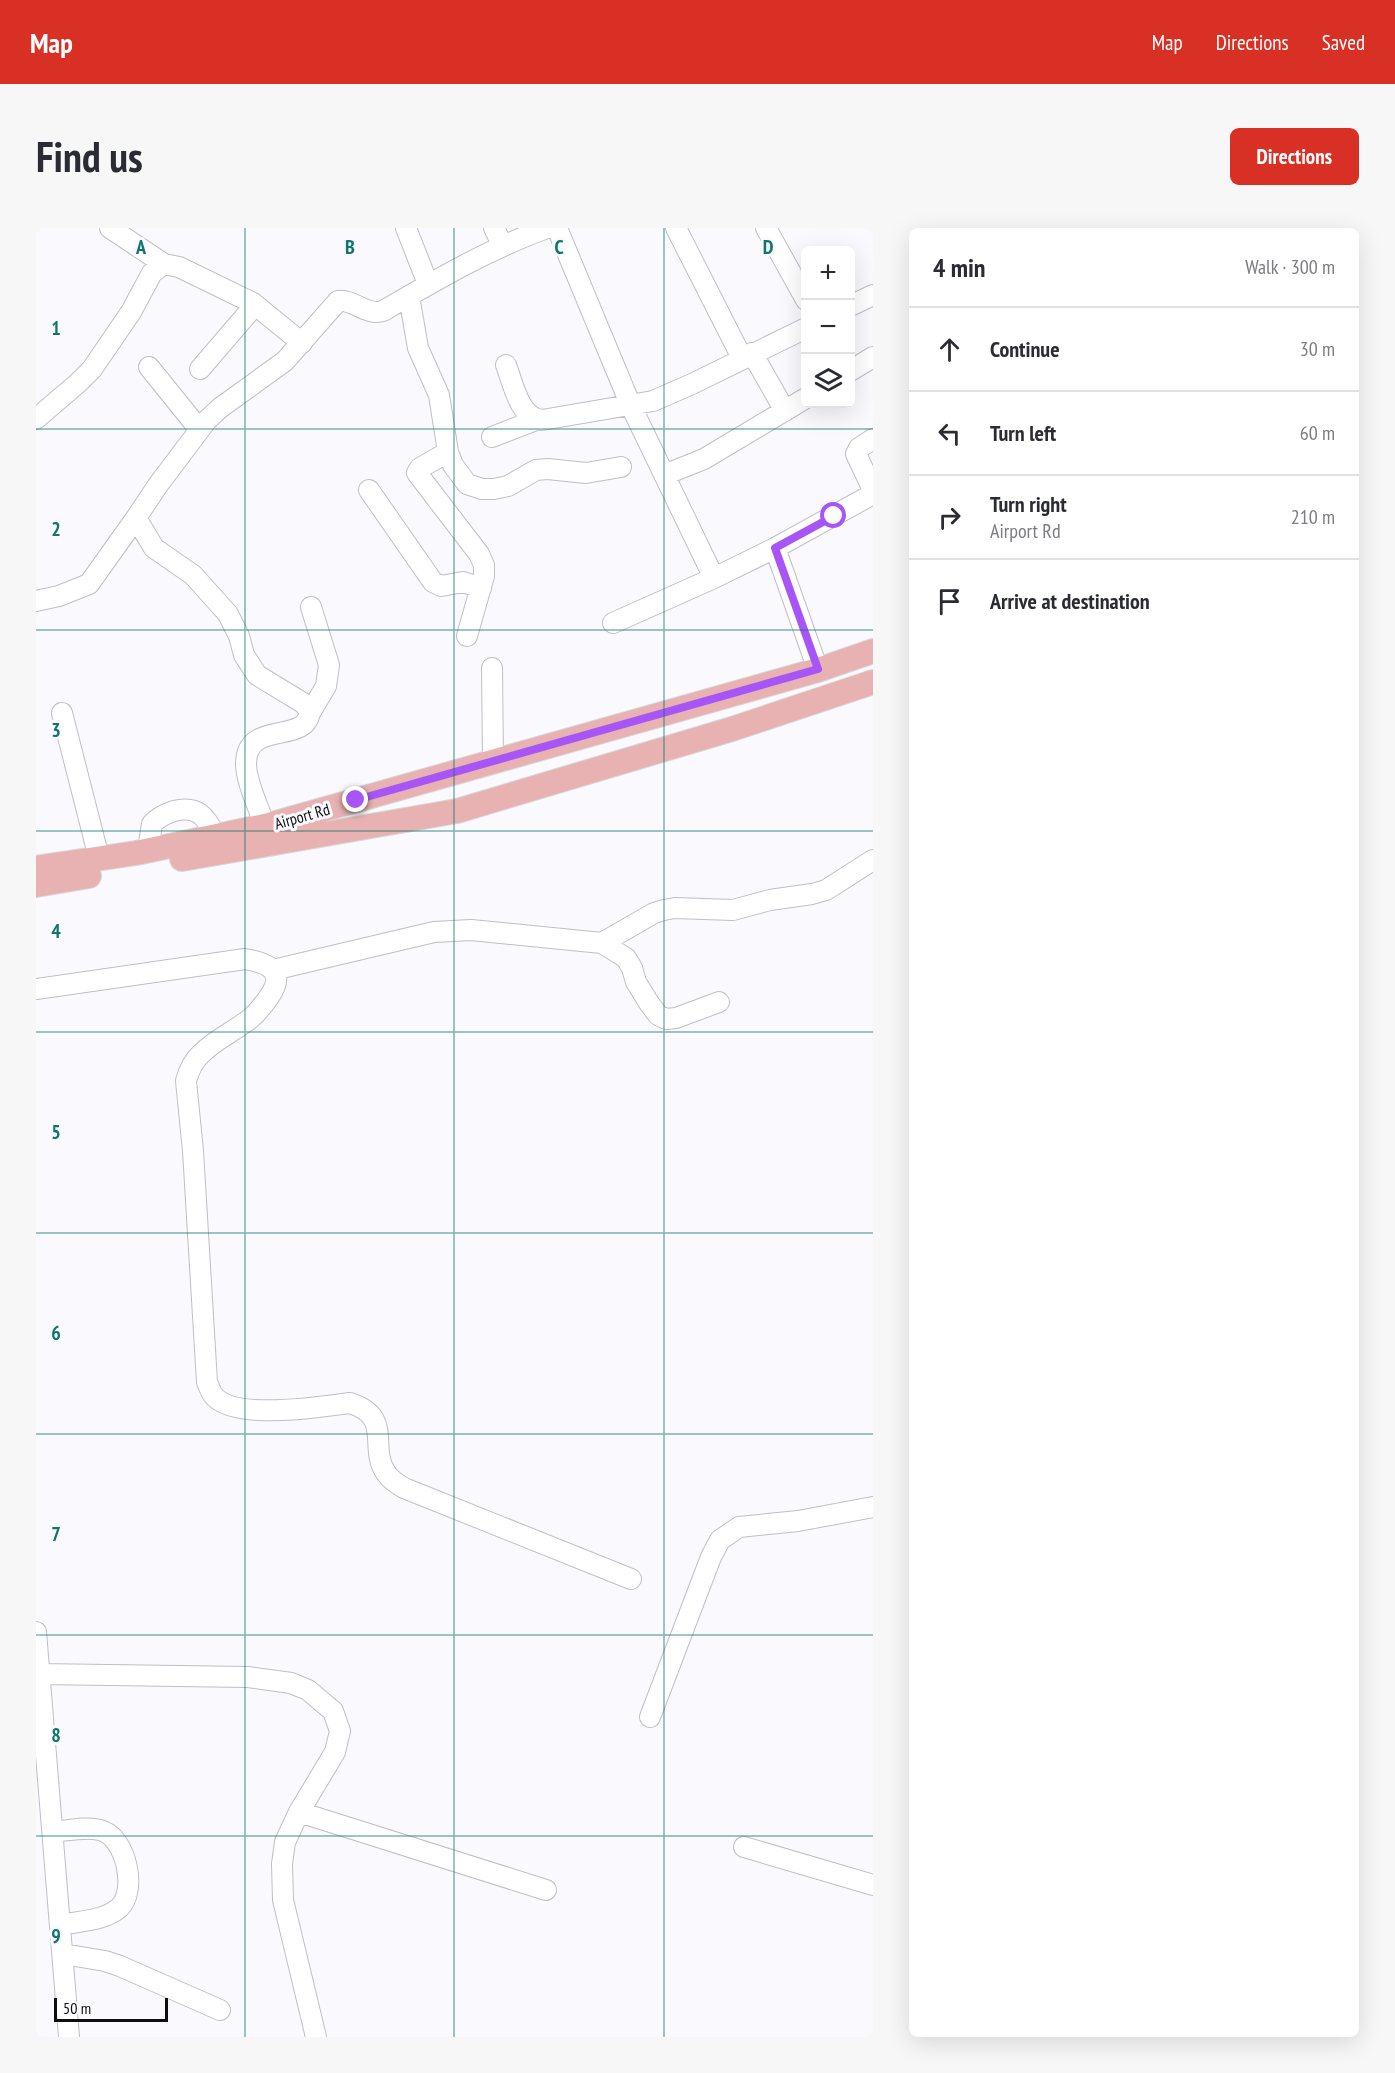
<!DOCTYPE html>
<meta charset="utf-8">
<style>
body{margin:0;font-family:"PT Sans Narrow",sans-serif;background:#f7f7f7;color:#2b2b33}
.controls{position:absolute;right:18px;top:18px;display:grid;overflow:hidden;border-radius:9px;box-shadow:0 6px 24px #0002}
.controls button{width:54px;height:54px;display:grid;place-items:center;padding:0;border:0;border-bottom:2px solid #e1e1e2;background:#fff;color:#2b2b33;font:30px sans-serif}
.scale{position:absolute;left:18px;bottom:15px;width:114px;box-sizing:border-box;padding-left:6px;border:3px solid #0d0e10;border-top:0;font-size:16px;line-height:21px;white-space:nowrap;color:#0d0e10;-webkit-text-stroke:4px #fafafe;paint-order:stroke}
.stop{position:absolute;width:18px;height:18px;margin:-14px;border:4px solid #a855f7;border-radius:50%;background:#fff}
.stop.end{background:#a855f7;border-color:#fff;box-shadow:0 2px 6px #0008}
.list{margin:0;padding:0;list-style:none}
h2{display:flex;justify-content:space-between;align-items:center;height:78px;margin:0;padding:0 24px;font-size:26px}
h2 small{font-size:20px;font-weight:400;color:#7c7c81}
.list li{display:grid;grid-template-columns:39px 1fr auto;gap:18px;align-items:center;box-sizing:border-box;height:84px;padding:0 24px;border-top:2px solid #e1e1e2}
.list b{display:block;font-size:22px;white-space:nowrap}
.list p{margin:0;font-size:20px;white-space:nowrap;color:#7c7c81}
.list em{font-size:20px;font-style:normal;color:#7c7c81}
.icon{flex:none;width:33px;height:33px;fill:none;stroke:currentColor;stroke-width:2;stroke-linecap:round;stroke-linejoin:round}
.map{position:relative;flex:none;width:837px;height:1809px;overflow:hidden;border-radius:9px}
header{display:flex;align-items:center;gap:36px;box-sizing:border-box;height:84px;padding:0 30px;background:#d93025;color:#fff}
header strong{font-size:28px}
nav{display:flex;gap:33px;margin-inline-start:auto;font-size:21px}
.intro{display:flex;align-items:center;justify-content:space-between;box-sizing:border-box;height:144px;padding:0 36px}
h1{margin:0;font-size:42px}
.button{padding:15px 27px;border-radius:9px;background:#d93025;color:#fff;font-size:21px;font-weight:700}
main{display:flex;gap:36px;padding:0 36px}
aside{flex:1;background:#fff;border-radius:9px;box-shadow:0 6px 24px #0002}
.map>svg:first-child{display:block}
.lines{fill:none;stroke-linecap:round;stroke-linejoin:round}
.minor-casing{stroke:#bebfc5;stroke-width:22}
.major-casing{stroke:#d8d8d9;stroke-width:26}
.minor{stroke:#fff;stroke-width:20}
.major{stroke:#e7b2b1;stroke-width:24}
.route{stroke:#a855f7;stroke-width:8}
.grid{fill:none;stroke:#0f766e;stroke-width:1.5;stroke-opacity:0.55}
.labels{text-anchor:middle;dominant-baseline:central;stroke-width:6;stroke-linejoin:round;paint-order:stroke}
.street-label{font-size:16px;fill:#0d0e10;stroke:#fafafe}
.grid-label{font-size:20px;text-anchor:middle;font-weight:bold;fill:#0f766e;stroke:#fafafe;stroke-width:6;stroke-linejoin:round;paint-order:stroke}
</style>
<header>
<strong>Map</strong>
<nav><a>Map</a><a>Directions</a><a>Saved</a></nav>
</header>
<div class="intro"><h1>Find us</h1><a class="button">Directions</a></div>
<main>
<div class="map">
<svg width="837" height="1809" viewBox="0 0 837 1809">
<rect width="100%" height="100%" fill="#fafafe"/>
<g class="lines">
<g class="minor-casing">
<path id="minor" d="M74,0L128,36
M370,0L392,56
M458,0L467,18
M521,0L595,178L678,350
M640,0L706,130
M730,0L770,72
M373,68L382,120L403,167L412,224L417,237L431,256L446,261H458L472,258L500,242L512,241L550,245L585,239
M814,78L837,67
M716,125L749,183
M470,137C477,155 483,190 506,192L617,173L656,156L770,100
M113,139L163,201
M164,141L219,77
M814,143L837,129
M0,191L42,155L56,141L95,84L116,45L128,36L143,39L217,75L266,115
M456,209L500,192
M837,211L823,220L820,226L837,262
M412,224L384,240L381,245L443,326L448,337V348L431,408
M628,247L668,231L770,170
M333,262L397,354L405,358L427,354L445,360
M100,290L118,320L157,347L192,386L203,408L208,427L221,447L267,475L274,483C271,518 210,490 210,536C210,554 223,580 229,598
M739,320L782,442
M0,373L23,368L53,356L100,290L122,257L171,192L184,180L249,133L302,73C318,71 330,88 347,83C400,52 453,21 511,0
M577,395L678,350L739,320L837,266
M456,440L457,534
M26,485L63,630
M274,485L290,458L293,437L275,379
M112,622L116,596C122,589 129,586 138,583C163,577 169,589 180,608
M566,715L618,685L628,682L639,680L697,682L734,672L776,666L790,662L837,632
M237,742L398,704L435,702L566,715L590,730L596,740L600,754L613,775L622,787L630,791L640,790L683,774
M0,761L209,731C232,735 251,743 233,769C228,776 222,784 215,790C199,803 180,811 166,825C157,833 153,841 150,853L157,923L171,1154C173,1158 174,1163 177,1167C197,1193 285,1179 314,1175C358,1189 332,1219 350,1245C354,1251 361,1256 368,1260L595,1351
M0,1404L33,1809
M3,1446L212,1449L255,1455L272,1462L297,1483L304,1503L299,1524L263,1584L249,1614L246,1636L247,1672L280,1809
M614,1489L675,1329L684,1312L703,1299L762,1293L837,1279
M263,1584L510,1662
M17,1604C31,1603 49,1598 64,1602C90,1608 102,1663 83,1680C68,1693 43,1693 25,1697
M708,1619L837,1657
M27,1726L69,1733L84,1738L184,1782"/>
</g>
<g class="major-casing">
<path id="major" d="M146,631L421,583L696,501L837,454
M0,640L100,625L229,598L782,442L837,423
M0,657L53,648"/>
</g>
<use href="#minor" class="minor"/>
<use href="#major" class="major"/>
</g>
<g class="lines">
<path class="route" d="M320,572L782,441L739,320L798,288"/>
</g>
<path class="grid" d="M209,0V1809M418,0V1809M628,0V1809M0,201H837M0,402H837M0,603H837M0,804H837M0,1005H837M0,1206H837M0,1407H837M0,1608H837"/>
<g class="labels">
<g class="street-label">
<text transform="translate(266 588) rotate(-16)">Airport Rd</text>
</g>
</g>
<g class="grid-label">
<text x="105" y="26">A</text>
<text x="314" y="26">B</text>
<text x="523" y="26">C</text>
<text x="732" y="26">D</text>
<text x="20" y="107">1</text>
<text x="20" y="308">2</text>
<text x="20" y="509">3</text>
<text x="20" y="710">4</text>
<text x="20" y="911">5</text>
<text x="20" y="1112">6</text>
<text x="20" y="1313">7</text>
<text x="20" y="1514">8</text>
<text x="20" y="1715">9</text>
</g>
</svg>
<div class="controls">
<button>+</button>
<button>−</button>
<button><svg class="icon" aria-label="layers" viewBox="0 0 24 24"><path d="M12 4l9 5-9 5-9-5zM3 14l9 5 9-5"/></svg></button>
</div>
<div class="scale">50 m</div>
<div class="stop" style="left:798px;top:288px"></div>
<div class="stop end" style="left:320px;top:572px"></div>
</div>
<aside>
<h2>4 min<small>Walk · 300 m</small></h2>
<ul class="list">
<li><svg class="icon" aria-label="ahead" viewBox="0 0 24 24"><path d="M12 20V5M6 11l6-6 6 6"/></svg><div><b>Continue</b></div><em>30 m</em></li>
<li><svg class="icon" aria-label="left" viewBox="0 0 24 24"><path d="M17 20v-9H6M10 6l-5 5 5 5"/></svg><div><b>Turn left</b></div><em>60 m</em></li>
<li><svg class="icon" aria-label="right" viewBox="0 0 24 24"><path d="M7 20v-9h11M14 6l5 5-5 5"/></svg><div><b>Turn right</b><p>Airport Rd</p></div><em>210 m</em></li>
<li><svg class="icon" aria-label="arrive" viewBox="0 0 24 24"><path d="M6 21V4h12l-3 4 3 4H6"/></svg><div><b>Arrive at destination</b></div></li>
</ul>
</aside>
</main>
